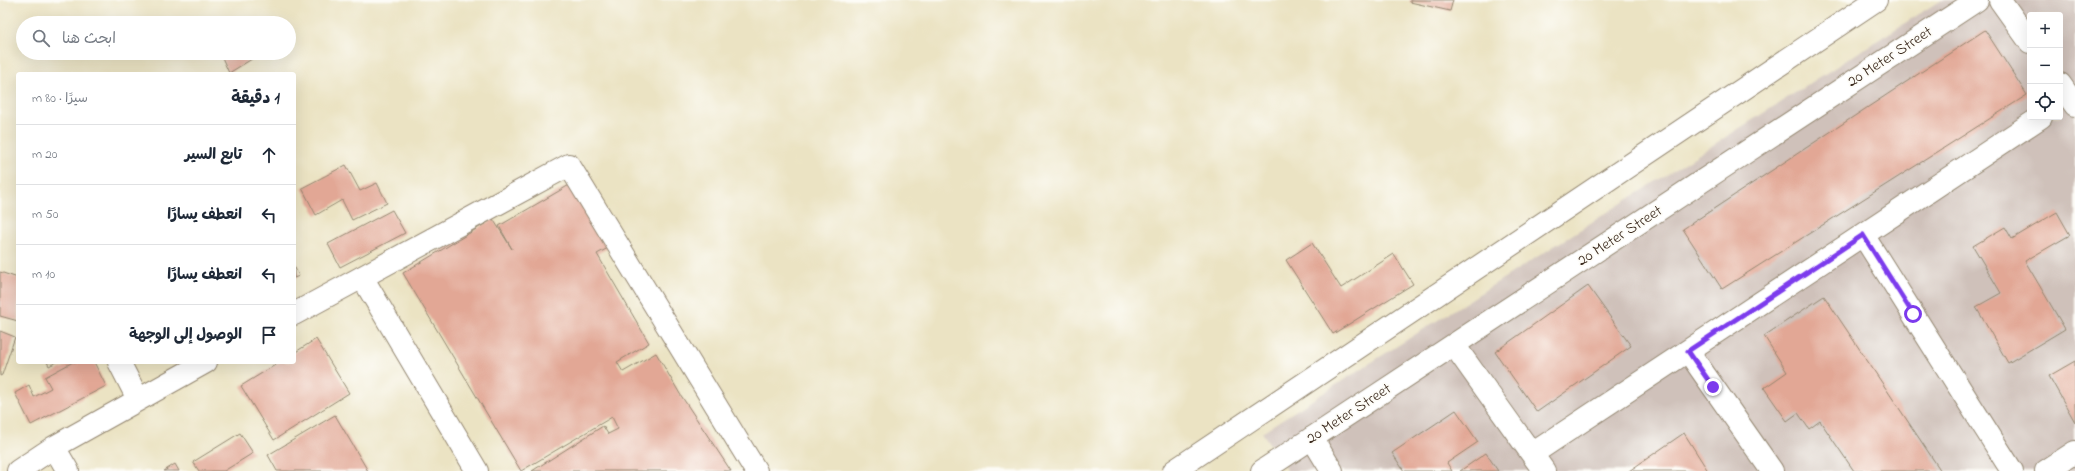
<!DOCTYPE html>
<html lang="ar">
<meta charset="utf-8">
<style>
body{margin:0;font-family:"Indie Flower","Playpen Sans Arabic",sans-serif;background:#f6f6f7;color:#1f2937;direction:rtl}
.controls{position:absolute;right:12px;top:12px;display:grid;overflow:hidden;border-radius:4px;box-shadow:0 4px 16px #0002}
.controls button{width:36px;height:36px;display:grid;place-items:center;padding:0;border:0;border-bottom:1px solid #e0e1e3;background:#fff;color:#1f2937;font:20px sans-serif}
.stop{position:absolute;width:12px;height:12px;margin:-9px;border:3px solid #7c3aed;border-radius:50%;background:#fff}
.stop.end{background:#7c3aed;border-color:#fff;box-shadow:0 1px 4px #0008}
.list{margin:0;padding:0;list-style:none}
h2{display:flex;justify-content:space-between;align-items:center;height:52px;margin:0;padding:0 16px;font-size:17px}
h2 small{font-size:13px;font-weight:400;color:#747a83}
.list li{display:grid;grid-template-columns:26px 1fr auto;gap:12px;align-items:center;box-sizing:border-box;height:60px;padding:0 16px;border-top:1px solid #e0e1e3}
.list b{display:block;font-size:15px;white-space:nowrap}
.list em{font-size:13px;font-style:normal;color:#747a83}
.icon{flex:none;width:22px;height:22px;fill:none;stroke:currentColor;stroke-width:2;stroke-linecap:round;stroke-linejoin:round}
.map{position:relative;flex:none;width:2075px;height:471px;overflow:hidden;direction:ltr}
.search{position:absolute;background:#fff;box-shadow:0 4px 16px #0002;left:16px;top:16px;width:280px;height:44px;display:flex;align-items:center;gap:10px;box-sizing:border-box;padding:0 14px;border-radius:22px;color:#747a83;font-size:15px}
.panel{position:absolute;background:#fff;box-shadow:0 4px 16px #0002;left:16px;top:72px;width:280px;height:292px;border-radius:4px;direction:rtl}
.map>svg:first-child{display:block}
.industrial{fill:#cfc1ba;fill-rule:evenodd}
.building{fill:#e2a795}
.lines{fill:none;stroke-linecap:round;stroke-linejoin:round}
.street-casing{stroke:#938670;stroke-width:24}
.primary-casing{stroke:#938670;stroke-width:24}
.street{stroke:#fff;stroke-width:22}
.primary{stroke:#fff;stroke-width:22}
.route{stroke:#7c3aed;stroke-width:5}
.labels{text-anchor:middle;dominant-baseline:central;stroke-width:3.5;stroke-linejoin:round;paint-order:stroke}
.street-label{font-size:16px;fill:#3b2a1e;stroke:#fdfcf7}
</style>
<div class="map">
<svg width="2075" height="471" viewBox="0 0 2075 471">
<rect width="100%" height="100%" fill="#fdfcf7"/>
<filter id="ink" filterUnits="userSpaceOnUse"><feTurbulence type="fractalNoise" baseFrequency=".025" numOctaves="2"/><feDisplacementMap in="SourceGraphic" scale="8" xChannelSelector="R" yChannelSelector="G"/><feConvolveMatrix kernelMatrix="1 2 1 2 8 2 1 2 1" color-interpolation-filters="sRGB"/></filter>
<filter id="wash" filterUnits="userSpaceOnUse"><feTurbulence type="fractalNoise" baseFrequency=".012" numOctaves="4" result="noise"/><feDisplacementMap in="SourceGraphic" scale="16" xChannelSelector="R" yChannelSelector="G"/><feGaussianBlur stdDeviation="0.9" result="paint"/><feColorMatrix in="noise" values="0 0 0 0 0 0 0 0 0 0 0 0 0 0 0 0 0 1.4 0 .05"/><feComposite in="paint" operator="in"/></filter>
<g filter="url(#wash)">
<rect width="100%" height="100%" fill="#ebe3c3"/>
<path class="industrial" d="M1941,0H2075V471H1287L1262,432ZM2030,15H2060V117H2030Z"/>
<g id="blocks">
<path class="building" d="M1410,0H1453L1450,11L1410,2Z
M236,17L240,23H226Z
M1985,30L2027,95L1722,289L1683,229Z
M220,53H259L260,54L229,73Z
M346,165L360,191L377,183L387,203L352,220L342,200L316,215L302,188Z
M571,184L608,248L597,254L649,343L617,362L623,372L656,353L680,394L731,471H532L603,426L608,434L618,429L612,417L521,471L403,273L493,219L512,249L499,226Z
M392,210L405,233L340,267L328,244Z
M2057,212L2070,235L2025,261L2065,329L2008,363L1976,307L2001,293L1973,246L2005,227L2012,239Z
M1312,243L1341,288L1394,254L1413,284L1333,334L1286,260Z
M294,266L299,276L294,278Z
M0,272L18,278V321L0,316Z
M1588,286L1631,346L1537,412L1495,352Z
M1824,296L1941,471H1854L1820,421L1809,429L1798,413L1787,421L1764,388L1787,372L1764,336Z
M0,331L15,337L2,375L0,376Z
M316,339L349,393L274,440L241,386L280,362H294V353Z
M2075,361V422L2049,376Z
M47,362H57L49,366Z
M73,362H94L106,386L31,425L15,393L29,385L34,397L51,388L45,377Z
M1456,410L1478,442L1447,463L1452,471H1404L1392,453Z
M335,415L368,471H277L268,455Z
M240,433L253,453L224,471H199L193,462Z
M1684,433L1708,471H1629Z
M1486,453L1498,471H1460Z
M175,464L179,471H164Z"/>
</g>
</g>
<g filter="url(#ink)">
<use href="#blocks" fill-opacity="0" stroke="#938670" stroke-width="1"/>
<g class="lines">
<g class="street-casing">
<path id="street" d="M2000,0L2030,42
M2060,84L2075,105
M1863,235L2012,471
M362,277L477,471
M294,314L569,165L756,471
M1454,345L1544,471
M1688,351L1772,471
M119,362L138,399
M1312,438L1332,471
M54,447L68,471
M1532,454L2041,117
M18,471L54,447L206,362
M2046,471L2075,452"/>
</g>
<g class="primary-casing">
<path id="primary" d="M1174,471L1876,0
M1262,471L1977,0"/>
</g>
<use href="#street" class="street"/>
<use href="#primary" class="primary"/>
</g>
</g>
<g class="lines" filter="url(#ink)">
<path class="route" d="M1713,387L1688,351L1863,235L1913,314"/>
</g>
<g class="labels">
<g class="street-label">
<text transform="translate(1890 57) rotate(-33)">20 Meter Street</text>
<text transform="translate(1620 236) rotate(-33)">20 Meter Street</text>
<text transform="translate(1349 414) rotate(-33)">20 Meter Street</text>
</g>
</g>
</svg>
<div class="controls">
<button>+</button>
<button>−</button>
<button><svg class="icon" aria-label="locate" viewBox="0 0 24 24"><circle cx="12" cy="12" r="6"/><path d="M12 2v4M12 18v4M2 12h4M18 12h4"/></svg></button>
</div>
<div class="stop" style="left:1913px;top:314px"></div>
<div class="stop end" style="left:1713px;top:387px"></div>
<div class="search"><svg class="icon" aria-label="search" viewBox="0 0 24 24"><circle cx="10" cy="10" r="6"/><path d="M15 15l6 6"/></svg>ابحث هنا</div>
<section class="panel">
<h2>1 دقيقة<small>سيرًا · 80 m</small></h2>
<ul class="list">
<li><svg class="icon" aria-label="ahead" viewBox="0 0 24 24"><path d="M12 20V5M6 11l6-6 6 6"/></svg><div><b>تابع السير</b></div><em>20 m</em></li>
<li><svg class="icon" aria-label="left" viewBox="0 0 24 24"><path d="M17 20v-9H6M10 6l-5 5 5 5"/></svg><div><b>انعطف يسارًا</b></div><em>50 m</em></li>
<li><svg class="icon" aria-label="left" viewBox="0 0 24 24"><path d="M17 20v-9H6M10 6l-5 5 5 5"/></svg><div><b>انعطف يسارًا</b></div><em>10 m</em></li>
<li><svg class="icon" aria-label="arrive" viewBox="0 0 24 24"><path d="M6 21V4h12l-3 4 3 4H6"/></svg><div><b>الوصول إلى الوجهة</b></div></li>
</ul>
</section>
</div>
